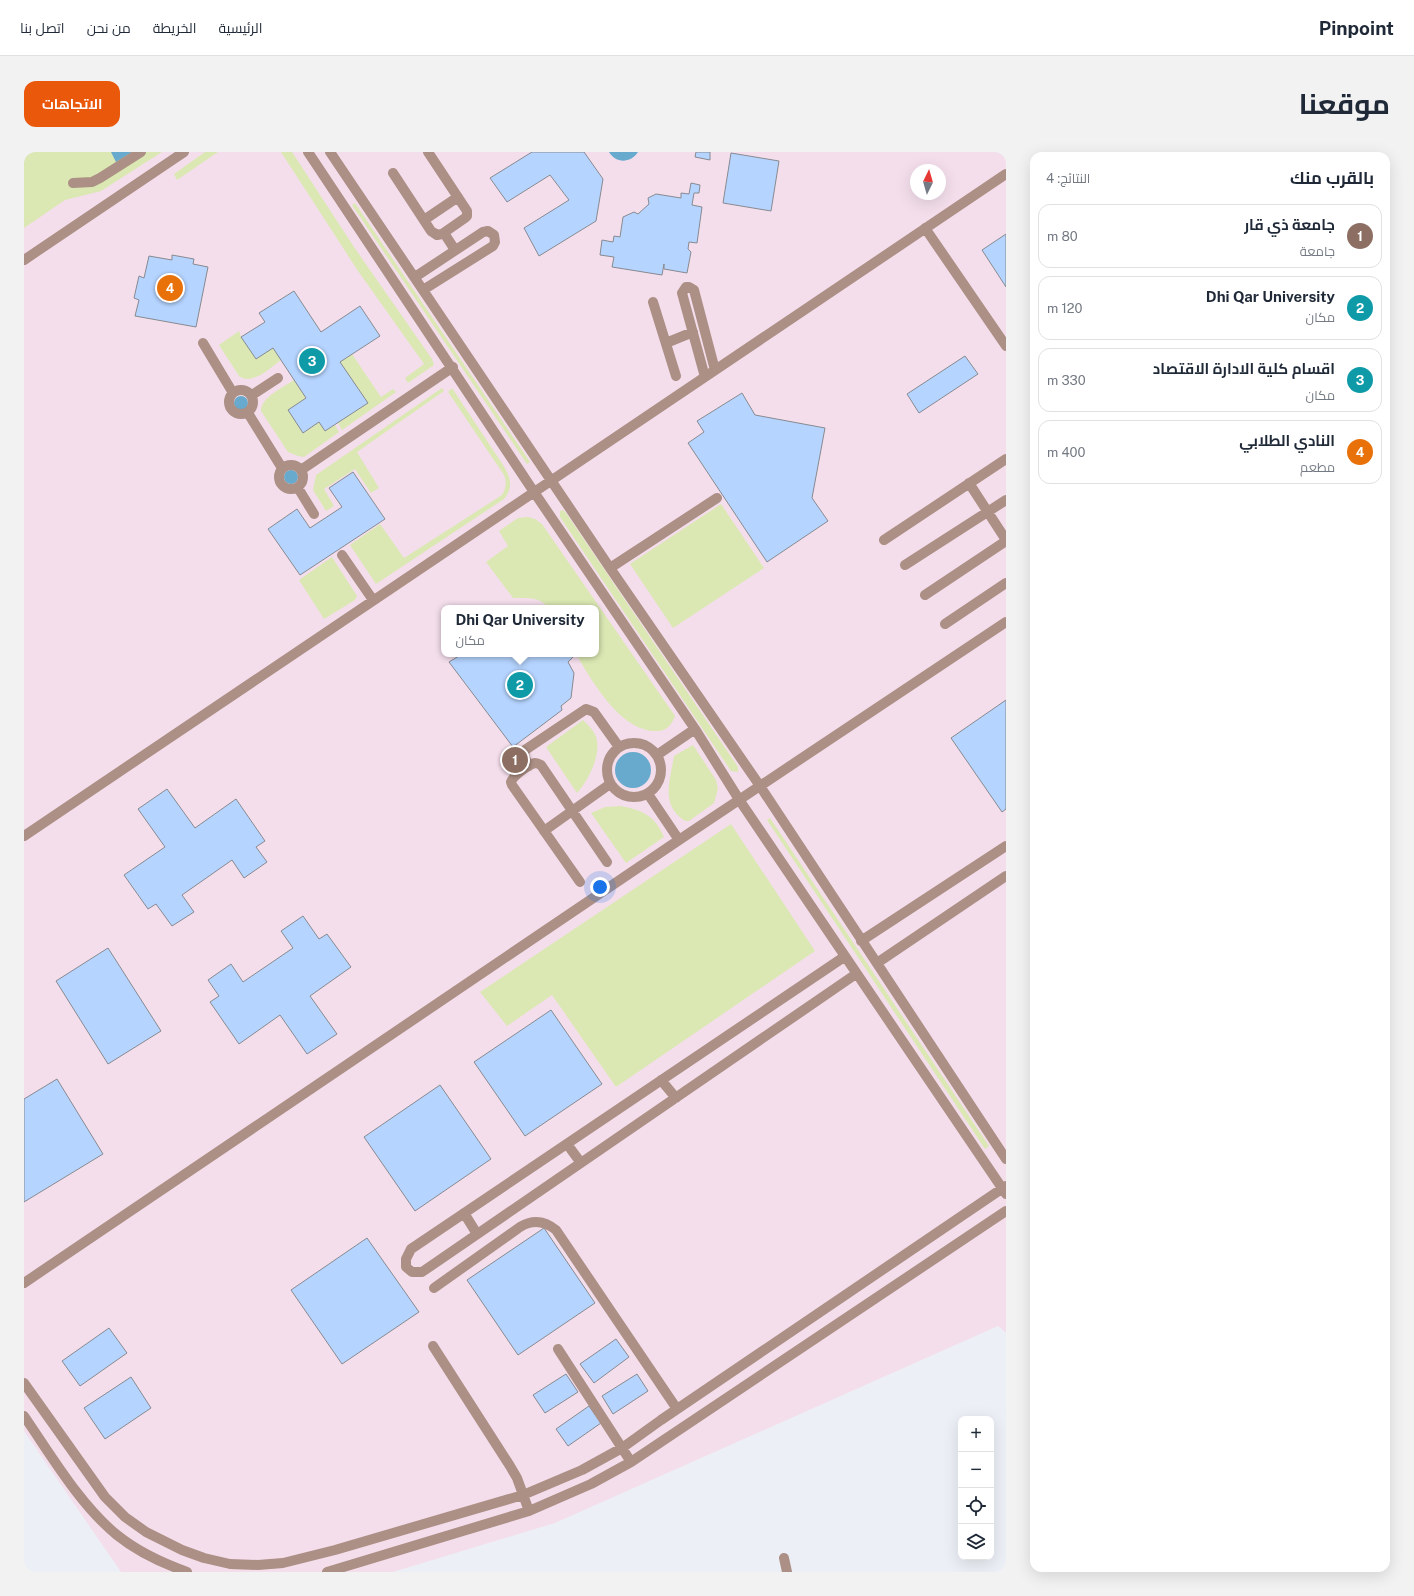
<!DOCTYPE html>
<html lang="ar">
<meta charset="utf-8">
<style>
body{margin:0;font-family:"Public Sans",Cairo,sans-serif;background:#f2f2f3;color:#1f2937;direction:rtl}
.controls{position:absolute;right:12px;bottom:12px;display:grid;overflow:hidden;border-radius:8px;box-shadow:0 4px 16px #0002}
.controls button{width:36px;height:36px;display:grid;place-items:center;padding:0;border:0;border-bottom:1px solid #e0e1e3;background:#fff;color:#1f2937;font:20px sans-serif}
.compass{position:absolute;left:886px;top:12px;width:36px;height:36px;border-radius:50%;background:#fff;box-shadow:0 4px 16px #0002;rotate:5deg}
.you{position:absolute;left:576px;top:735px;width:14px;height:14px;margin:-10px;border:3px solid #fff;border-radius:50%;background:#1a73e8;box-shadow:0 0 0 6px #1a73e833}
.badge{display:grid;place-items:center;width:26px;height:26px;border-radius:50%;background:#ea580c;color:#fff;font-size:13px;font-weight:700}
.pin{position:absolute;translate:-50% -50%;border:2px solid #fff;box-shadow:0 1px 4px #0006}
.popup{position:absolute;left:417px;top:453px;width:158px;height:52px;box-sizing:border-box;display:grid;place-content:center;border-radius:8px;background:#fff;filter:drop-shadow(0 1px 3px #0005);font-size:13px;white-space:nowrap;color:#747a83}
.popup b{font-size:15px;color:#1f2937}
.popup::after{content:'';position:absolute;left:50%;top:100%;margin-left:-8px;border:8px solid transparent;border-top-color:#fff}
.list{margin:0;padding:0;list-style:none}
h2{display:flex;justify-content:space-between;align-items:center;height:52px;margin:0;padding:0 16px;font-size:17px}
h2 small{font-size:13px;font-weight:400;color:#747a83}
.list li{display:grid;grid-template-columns:26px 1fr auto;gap:12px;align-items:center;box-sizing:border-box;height:64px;margin:0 8px 8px;padding:0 8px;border:1px solid #e0e1e3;border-radius:12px}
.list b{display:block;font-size:15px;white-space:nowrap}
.list p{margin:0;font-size:13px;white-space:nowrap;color:#747a83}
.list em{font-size:13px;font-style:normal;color:#747a83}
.icon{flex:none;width:22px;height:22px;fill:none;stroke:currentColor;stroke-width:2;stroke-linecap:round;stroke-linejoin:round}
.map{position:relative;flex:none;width:982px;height:1420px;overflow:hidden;direction:ltr;border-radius:12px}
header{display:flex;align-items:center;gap:24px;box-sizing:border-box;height:56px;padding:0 20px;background:#fff;border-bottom:1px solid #e0e1e3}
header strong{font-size:19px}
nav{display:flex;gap:22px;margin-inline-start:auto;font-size:14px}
.intro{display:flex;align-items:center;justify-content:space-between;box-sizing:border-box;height:96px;padding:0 24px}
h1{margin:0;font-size:28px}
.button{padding:10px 18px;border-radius:12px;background:#ea580c;color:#fff;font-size:14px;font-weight:700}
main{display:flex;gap:24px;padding:0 24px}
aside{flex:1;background:#fff;border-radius:12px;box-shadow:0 4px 16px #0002}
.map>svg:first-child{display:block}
.education{fill:#f4deec;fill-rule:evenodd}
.green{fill:#dbe8b3}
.water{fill:#67aacd}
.building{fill:#b5d4ff;stroke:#878a90}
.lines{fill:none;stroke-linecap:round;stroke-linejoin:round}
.minor{stroke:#ac8f85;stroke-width:10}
</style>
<header>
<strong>Pinpoint</strong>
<nav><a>الرئيسية</a><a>الخريطة</a><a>من نحن</a><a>اتصل بنا</a></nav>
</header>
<div class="intro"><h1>موقعنا</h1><a class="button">الاتجاهات</a></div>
<main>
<aside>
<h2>بالقرب منك<small>النتائج: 4</small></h2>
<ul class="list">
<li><span class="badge" style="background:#8d6e63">1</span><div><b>جامعة ذي قار</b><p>جامعة</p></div><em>80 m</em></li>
<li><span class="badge" style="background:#0f9aa8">2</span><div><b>Dhi Qar University</b><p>مكان</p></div><em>120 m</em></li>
<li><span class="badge" style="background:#0f9aa8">3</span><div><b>اقسام كلية الادارة الاقتصاد</b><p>مكان</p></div><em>330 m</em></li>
<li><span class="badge" style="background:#e8710a">4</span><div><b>النادي الطلابي</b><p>مطعم</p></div><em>400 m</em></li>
</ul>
</aside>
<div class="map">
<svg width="982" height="1420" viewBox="0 0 982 1420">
<rect width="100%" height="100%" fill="#ecf0f6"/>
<path class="education" d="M0,0H982V1181L974,1174L531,1371L369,1420H97L0,1279ZM892,18H916V42H892ZM420,456H572V502H420Z"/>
<path class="green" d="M0,0H138L77,39L41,48L0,76Z
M181,0H194L153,28L150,22Z
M257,0H268L330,95L408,207L410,213L384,231L381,226L400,212L334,119Z
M331,51L506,310L503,312L328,53Z
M215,179L217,185L249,196L257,208C246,216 228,234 215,224L195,193Z
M328,202L357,245L369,237L372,240L318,278L314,271L344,251L316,210Z
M270,228L282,246L280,281L295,270L301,279L311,273L315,280L280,305L274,304L264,300L237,259C237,245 260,235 270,228Z
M418,236L420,239L333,300L355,336L347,341L331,317L300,337L310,354L302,359L289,338L292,323Z
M428,236L481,316C487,328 489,336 480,347L352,432L326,393L356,372L380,406L478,343C482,336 483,330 480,323L424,240Z
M697,352L740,416L649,476L606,412Z
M539,358L542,361L714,615V620L707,619L536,365V359Z
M504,365L511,367L518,372L651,564C648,572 643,579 634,579C597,581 568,529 552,502H572V456H524C517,444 501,446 489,446L462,410L484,394L475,379L494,366Z
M308,405L333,444L331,448L300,467L275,428Z
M559,568C565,574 572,580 573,589C576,605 564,629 553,641L522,595Z
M669,593L692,628L694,637L690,651L665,669H661C636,653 646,629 650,604Z
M596,654C619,658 631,664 640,685L602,711L567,661L581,655Z
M746,666L965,994L961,997L743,668Z
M707,672L791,799L592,935L528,843L483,874L456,840Z"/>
<path class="water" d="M87,0H108L92,10Z
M585,0H614C607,11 592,12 585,0Z
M210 251a7 7 0 1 1 14 0a7 7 0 1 1-14 0Z
M260 325a7 7 0 1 1 14 0a7 7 0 1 1-14 0Z
M591 618a18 18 0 1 1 36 0a18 18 0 1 1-36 0Z"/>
<path class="building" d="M508,0H560L579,27L572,69L515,104L500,76L545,48L526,23L483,50L466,26Z
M672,0H686V8L671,5Z
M707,1L755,9L747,59L699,51Z
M667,31L676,33L675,41H670L668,53L678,55L673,91L665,90L664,97L667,100L663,121L640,117V112L638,123L588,115L590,105L576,103L578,88L589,90L590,84L596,85L599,65L610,60L614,62L625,52L624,46L632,42L657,46V41L665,42Z
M982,82V135L958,98Z
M148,103L170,107L169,112L184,115L172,175L111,164L115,148L110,146L115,124L120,126L125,104L148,108Z
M270,139L297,180L336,154L356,184L316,210L344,251L301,279L295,270L279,281L264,258L282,246L249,196L232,207L217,185L241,170L235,161Z
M941,204L954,222L895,261L883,242Z
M718,241L731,263L801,276L788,346L804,369L743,410L664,291L680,280L673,269Z
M329,320L361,367L276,423L244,377L273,357L286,376L318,355L305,336Z
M438,502H547L549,505L544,510L550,521L547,546L537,554L538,558L489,595L425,510Z
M982,548V657L978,660L927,586Z
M143,637L171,676L212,647L241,689L232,695L243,710L220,726L208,708L158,743L170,760L148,774L132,752L124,757L100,723L141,695L114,657Z
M279,764L295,787L303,782L327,815L286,844L313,882L283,902L256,863L215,892L186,850L195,844L184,828L207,812L219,830L269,796L257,779Z
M84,796L137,879L84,912L32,829Z
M527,858L578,932L501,984L450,910Z
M33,927L79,1002L0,1050V947Z
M416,933L467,1007L391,1059L340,985Z
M520,1076L571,1151L494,1203L443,1128Z
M343,1086L395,1160L318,1212L267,1138Z
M85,1176L103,1201L56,1234L38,1209Z
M592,1187L605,1205L570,1231L556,1212Z
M542,1222L554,1240L521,1261L509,1243Z
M613,1222L624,1239L589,1262L578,1244Z
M107,1225L127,1256L81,1287L60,1256Z
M565,1254L577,1271L544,1294L532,1277Z"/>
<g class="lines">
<path class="minor" d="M284,0L510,340L671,577L716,649L982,1042
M306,0L586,416L736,634L982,1007
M369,21L407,79L413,83L418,82L441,66L443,64V59L404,0
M49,31L68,30L76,26L117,0
M400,68L434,45
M901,76L982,194
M420,81L431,98
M0,108L160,0
M391,125L459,80L464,79L470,83L471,90L469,94L399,138
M629,150L652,224
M179,191L209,241
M642,191L669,180
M681,225L658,141L662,135H665L670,138L691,218
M205 250a12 12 0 1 1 24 0a12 12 0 1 1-24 0Z
M228,243L254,226
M224,261L258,316
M255 325a12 12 0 1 1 24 0a12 12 0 1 1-24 0Z
M277,318L429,215
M945,331L982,388
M274,336L290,362
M860,388L982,307
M318,403L349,448
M881,413L982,348
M586,416L693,346
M901,443L982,389
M921,472L982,431
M583 618a27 27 0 1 1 54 0a27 27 0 1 1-54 0Z
M633,603L671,577
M505,614L500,604L501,598L562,557L570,560L595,595
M624,642L655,688
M520,679L586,632
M0,684L982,22
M556,730L488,633L487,630C489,624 505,612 511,611C514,611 514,612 517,613L583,710
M837,789L982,694
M820,805L387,1097L382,1107V1115L388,1120H398L832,822
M853,811L982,724
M637,928L652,946
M543,992L557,1011
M440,1061L453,1082
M0,1131L655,688L982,470
M410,1136L496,1075C509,1067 521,1069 532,1078L653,1257
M409,1194L486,1314L493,1326L505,1359
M534,1197L607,1310
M0,1231L81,1345L101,1365L122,1380L158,1398L180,1406L206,1412L234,1413L259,1411L311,1398L499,1343L558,1318L598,1296L637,1268L982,1034
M0,1264C27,1303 56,1353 93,1383C114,1400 138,1411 163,1420
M760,1406L763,1420
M303,1420L505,1359L567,1332L607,1310L982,1059"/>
</g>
</svg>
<div class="controls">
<button>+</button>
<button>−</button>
<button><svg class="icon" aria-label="locate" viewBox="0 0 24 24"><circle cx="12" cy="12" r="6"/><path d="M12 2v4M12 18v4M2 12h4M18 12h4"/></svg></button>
<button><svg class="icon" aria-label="layers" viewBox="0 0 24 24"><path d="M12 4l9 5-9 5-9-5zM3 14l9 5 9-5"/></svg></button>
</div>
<svg class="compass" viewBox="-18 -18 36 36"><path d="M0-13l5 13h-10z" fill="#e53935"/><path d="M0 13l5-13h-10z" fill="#747a83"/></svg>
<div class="you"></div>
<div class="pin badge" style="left:491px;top:608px;background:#8d6e63">1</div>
<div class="pin badge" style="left:496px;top:533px;background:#0f9aa8">2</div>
<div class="popup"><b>Dhi Qar University</b>مكان</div>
<div class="pin badge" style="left:288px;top:209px;background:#0f9aa8">3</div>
<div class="pin badge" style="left:146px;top:136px;background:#e8710a">4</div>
</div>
</main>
